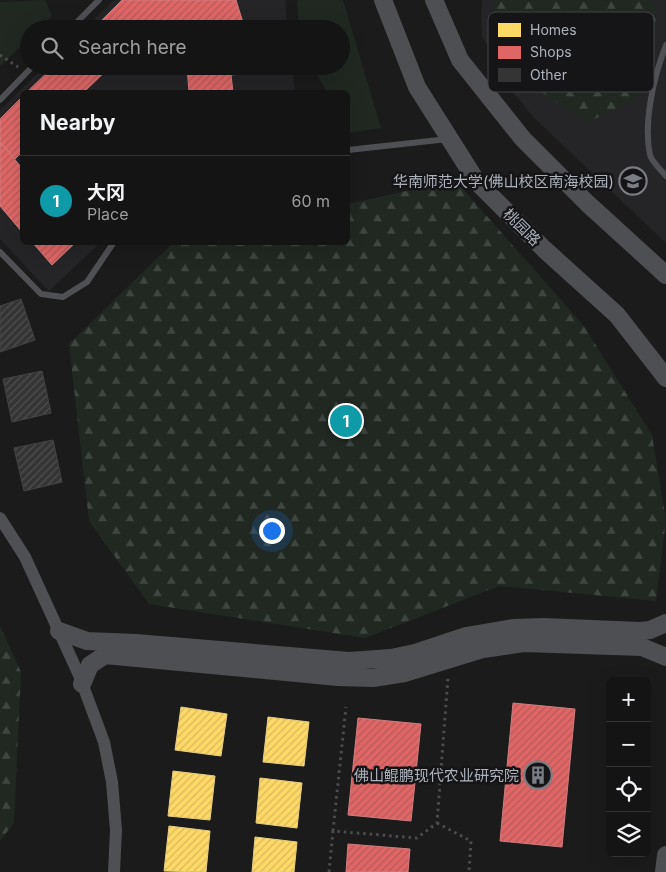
<!DOCTYPE html>
<meta charset="utf-8">
<style>
body{margin:0;font-family:Inter,"Noto Sans SC",sans-serif;background:#1d1d1d;color:#f1f3f6}
.controls{position:absolute;right:15px;bottom:15px;display:grid;overflow:hidden;border-radius:8px;box-shadow:0 5px 20px #0002}
.controls button{width:45px;height:45px;display:grid;place-items:center;padding:0;border:0;border-bottom:1px solid #333334;background:#141414;color:#f1f3f6;font:25px sans-serif}
.you{position:absolute;left:271px;top:530px;width:18px;height:18px;margin:-12px;border:4px solid #fff;border-radius:50%;background:#1a73e8;box-shadow:0 0 0 8px #1a73e833}
.badge{display:grid;place-items:center;width:32px;height:32px;border-radius:50%;background:#d93025;color:#fff;font-size:16px;font-weight:700}
.pin{position:absolute;translate:-50% -50%;border:2px solid #fff;box-shadow:0 1px 5px #0006}
.list{margin:0;padding:0;list-style:none}
h2{display:flex;justify-content:space-between;align-items:center;height:65px;margin:0;padding:0 20px;font-size:21px}
h2 small{font-size:16px;font-weight:400;color:#9d9ea0}
.list li{display:grid;grid-template-columns:32px 1fr auto;gap:15px;align-items:center;box-sizing:border-box;height:90px;padding:0 20px;border-top:1px solid #333334}
.list b{display:block;font-size:19px;white-space:nowrap}
.list p{margin:0;font-size:16px;white-space:nowrap;color:#9d9ea0}
.list em{font-size:16px;font-style:normal;color:#9d9ea0}
.icon{flex:none;width:28px;height:28px;fill:none;stroke:currentColor;stroke-width:2;stroke-linecap:round;stroke-linejoin:round}
.map{position:relative;flex:none;width:666px;height:872px;overflow:hidden}
.search{position:absolute;background:#141414;box-shadow:0 5px 20px #0002;left:20px;top:20px;width:330px;height:55px;display:flex;align-items:center;gap:12px;box-sizing:border-box;padding:0 18px;border-radius:28px;color:#9d9ea0;font-size:19px}
.panel{position:absolute;background:#141414;box-shadow:0 5px 20px #0002;left:20px;top:90px;width:330px;height:155px;border-radius:8px}
.map>svg:first-child{display:block}
.built{fill:#252527}
.grass{fill:#212822}
.forest{fill:url(#forest-firs)}
.homes{fill:url(#homes-hatch);stroke:#e6cd80}
.shops{fill:url(#shops-hatch);stroke:#d17d80}
.building{fill:url(#building-hatch);stroke:#434447}
.lines{fill:none;stroke-linecap:round;stroke-linejoin:round}
.path{stroke:#4b4c4f;stroke-width:3;stroke-dasharray:2.5 4;stroke-linecap:butt}
.lane{stroke:#4f5054;stroke-width:6}
.street{stroke:#4f5054;stroke-width:12}
.secondary{stroke:#4e4f52;stroke-width:18}
.labels{text-anchor:middle;dominant-baseline:central;stroke-width:5;stroke-linejoin:round;paint-order:stroke}
.poi-label{font-size:15px;fill:#adb2bb;stroke:#151517;text-anchor:end}
.street-label{font-size:15px;fill:#adb2bb;stroke:#151517}
.key{fill:#151517;stroke:#434448;stroke-width:1}
.key-label{font-size:14px;fill:#adb2bb}
</style>
<div class="map">
<svg width="666" height="872" viewBox="0 0 666 872">
<defs>
<pattern id="forest-firs" width="22" height="20" patternUnits="userSpaceOnUse" patternTransform="scale(1.25)"><rect width="22" height="20" fill="#212822"/><path d="M5 1l3.5 6h-7zM16 11l3.5 6h-7z" fill="#3f4540"/></pattern>
<pattern id="homes-hatch" width="6" height="6" patternUnits="userSpaceOnUse" patternTransform="scale(1.25)"><rect width="6" height="6" fill="#ffd966"/><path d="M-1 1l2-2M0 6l6-6M5 7l2-2" fill="none" stroke="#d6b85d"/></pattern>
<pattern id="shops-hatch" width="6" height="6" patternUnits="userSpaceOnUse" patternTransform="scale(1.25)"><rect width="6" height="6" fill="#e06666"/><path d="M-1 1l2-2M0 6l6-6M5 7l2-2" fill="none" stroke="#b55a5a"/></pattern>
<pattern id="building-hatch" width="6" height="6" patternUnits="userSpaceOnUse" patternTransform="scale(1.25)"><rect width="6" height="6" fill="#343435"/><path d="M-1 1l2-2M0 6l6-6M5 7l2-2" fill="none" stroke="#4f4f50"/></pattern>
</defs>
<rect width="100%" height="100%" fill="#1b1b1b"/>
<path class="built" d="M114,0H285L288,29H84Z
M482,0H666V243L534,118L512,91L482,36L481,15Z
M45,66H292L295,92H22V242L100,243L49,291L0,239V110Z"/>
<path class="grass" d="M45,0L52,16L39,29H29V38L0,66V2Z
M297,0H343L381,128L348,133V92H327L312,66H341V29H299Z"/>
<path class="forest" d="M494,0H654L656,25L643,91L626,104L586,123L547,96L521,75L493,25Z
M455,180L584,326L652,435L666,520L656,601L499,586L365,638L149,604L89,521L69,344L173,243L348,242V204Z
M0,626L21,672L14,823L0,841Z"/>
<path class="homes" d="M181,707L227,714L221,756L175,750Z
M268,717L309,722L304,766L263,762Z
M173,771L215,776L210,820L168,816Z
M260,778L302,783L297,828L256,823Z
M169,826L210,831L206,872L164,871Z
M255,837L297,842L294,872H252Z"/>
<path class="shops" d="M122,0H236L245,29H183V22L163,24L159,29H103L98,24Z
M54,66H111L84,92H27Z
M187,66H250L251,73L231,75L233,92H189Z
M22,97V152L15,159L0,142V119Z
M0,142L22,168V232L0,206Z
M32,242H76L52,265Z
M513,703L575,709L562,847L500,841Z
M358,718L421,724L411,821L348,815Z
M348,844L410,849L408,872H346Z"/>
<path class="building" d="M21,299L35,340L0,352V306Z
M42,371L51,413L12,422L3,379Z
M53,440L62,482L24,491L14,448Z"/>
<g class="lines">
<path class="path" d="M0,55L18,67
M437,823L471,841L469,872
M333,831L346,707
M329,872L333,831L417,838L437,823L448,677"/>
<path class="lane" d="M70,29L99,0
M666,45C654,76 643,122 650,155C652,162 661,170 666,176
M0,100L33,66
M348,150L448,139
M0,252L41,294L63,297L87,282L114,242"/>
<path class="street" d="M0,518L25,557L79,675L104,742L112,782L116,830L114,872"/>
<path class="secondary" d="M383,0L417,87L477,182L544,249L617,315L666,378
M434,0L460,60L523,139L587,203L666,275
M59,631L87,641L136,643L349,661L391,658L415,653L466,636L513,628L543,627L640,631L650,630L666,623
M82,684L90,665L105,655L338,677L373,678L405,673L483,649L524,643L642,647L666,657
M664,872L666,855"/>
</g>
<defs>
<g id="university-ring" transform="scale(1.4375)"><circle r="9.5" fill="#151517" stroke="#7a7d83" stroke-width="1.5"/><path d="M0-5L7-2L0 1L-7-2ZM-4 1L0 2.5L4 1V4Q0 6-4 4Z" fill="#7a7d83"/></g>
<g id="building-ring" transform="scale(1.4375)"><circle r="9.5" fill="#151517" stroke="#7a7d83" stroke-width="1.5"/><path d="M-4-6H4V6H1V3H-1V6H-4ZM-2.5-4.3h1.7v1.8h-1.7ZM.8-4.3h1.7v1.8H.8ZM-2.5-1h1.7V.8h-1.7ZM.8-1h1.7V.8H.8Z" fill="#7a7d83"/></g>
</defs>
<g fill-rule="evenodd">
<use href="#university-ring" x="633" y="181"/>
<use href="#building-ring" x="538" y="775"/>
</g>
<g class="labels">
<g class="poi-label">
<text x="614" y="181">华南师范大学(佛山校区南海校园)</text>
<text x="519" y="775">佛山鲲鹏现代农业研究院</text>
</g>
<g class="street-label">
<text transform="translate(522 227) rotate(45)">桃园路</text>
</g>
</g>
<rect x="488" y="12" width="166" height="80" rx="8" class="key"/>
<rect x="498" y="23" width="23" height="14" fill="#ffd966"/>
<rect x="498" y="46" width="23" height="13" fill="#e06666"/>
<rect x="498" y="68" width="23" height="14" fill="#343435"/>
<g class="key-label">
<text x="530" y="35">Homes</text>
<text x="530" y="57">Shops</text>
<text x="530" y="80">Other</text>
</g>
</svg>
<div class="controls">
<button>+</button>
<button>−</button>
<button><svg class="icon" aria-label="locate" viewBox="0 0 24 24"><circle cx="12" cy="12" r="6"/><path d="M12 2v4M12 18v4M2 12h4M18 12h4"/></svg></button>
<button><svg class="icon" aria-label="layers" viewBox="0 0 24 24"><path d="M12 4l9 5-9 5-9-5zM3 14l9 5 9-5"/></svg></button>
</div>
<div class="you"></div>
<div class="pin badge" style="left:346px;top:421px;background:#0f9aa8">1</div>
<div class="search"><svg class="icon" aria-label="search" viewBox="0 0 24 24"><circle cx="10" cy="10" r="6"/><path d="M15 15l6 6"/></svg>Search here</div>
<section class="panel">
<h2>Nearby<small></small></h2>
<ul class="list">
<li><span class="badge" style="background:#0f9aa8">1</span><div><b>大冈</b><p>Place</p></div><em>60 m</em></li>
</ul>
</section>
</div>
